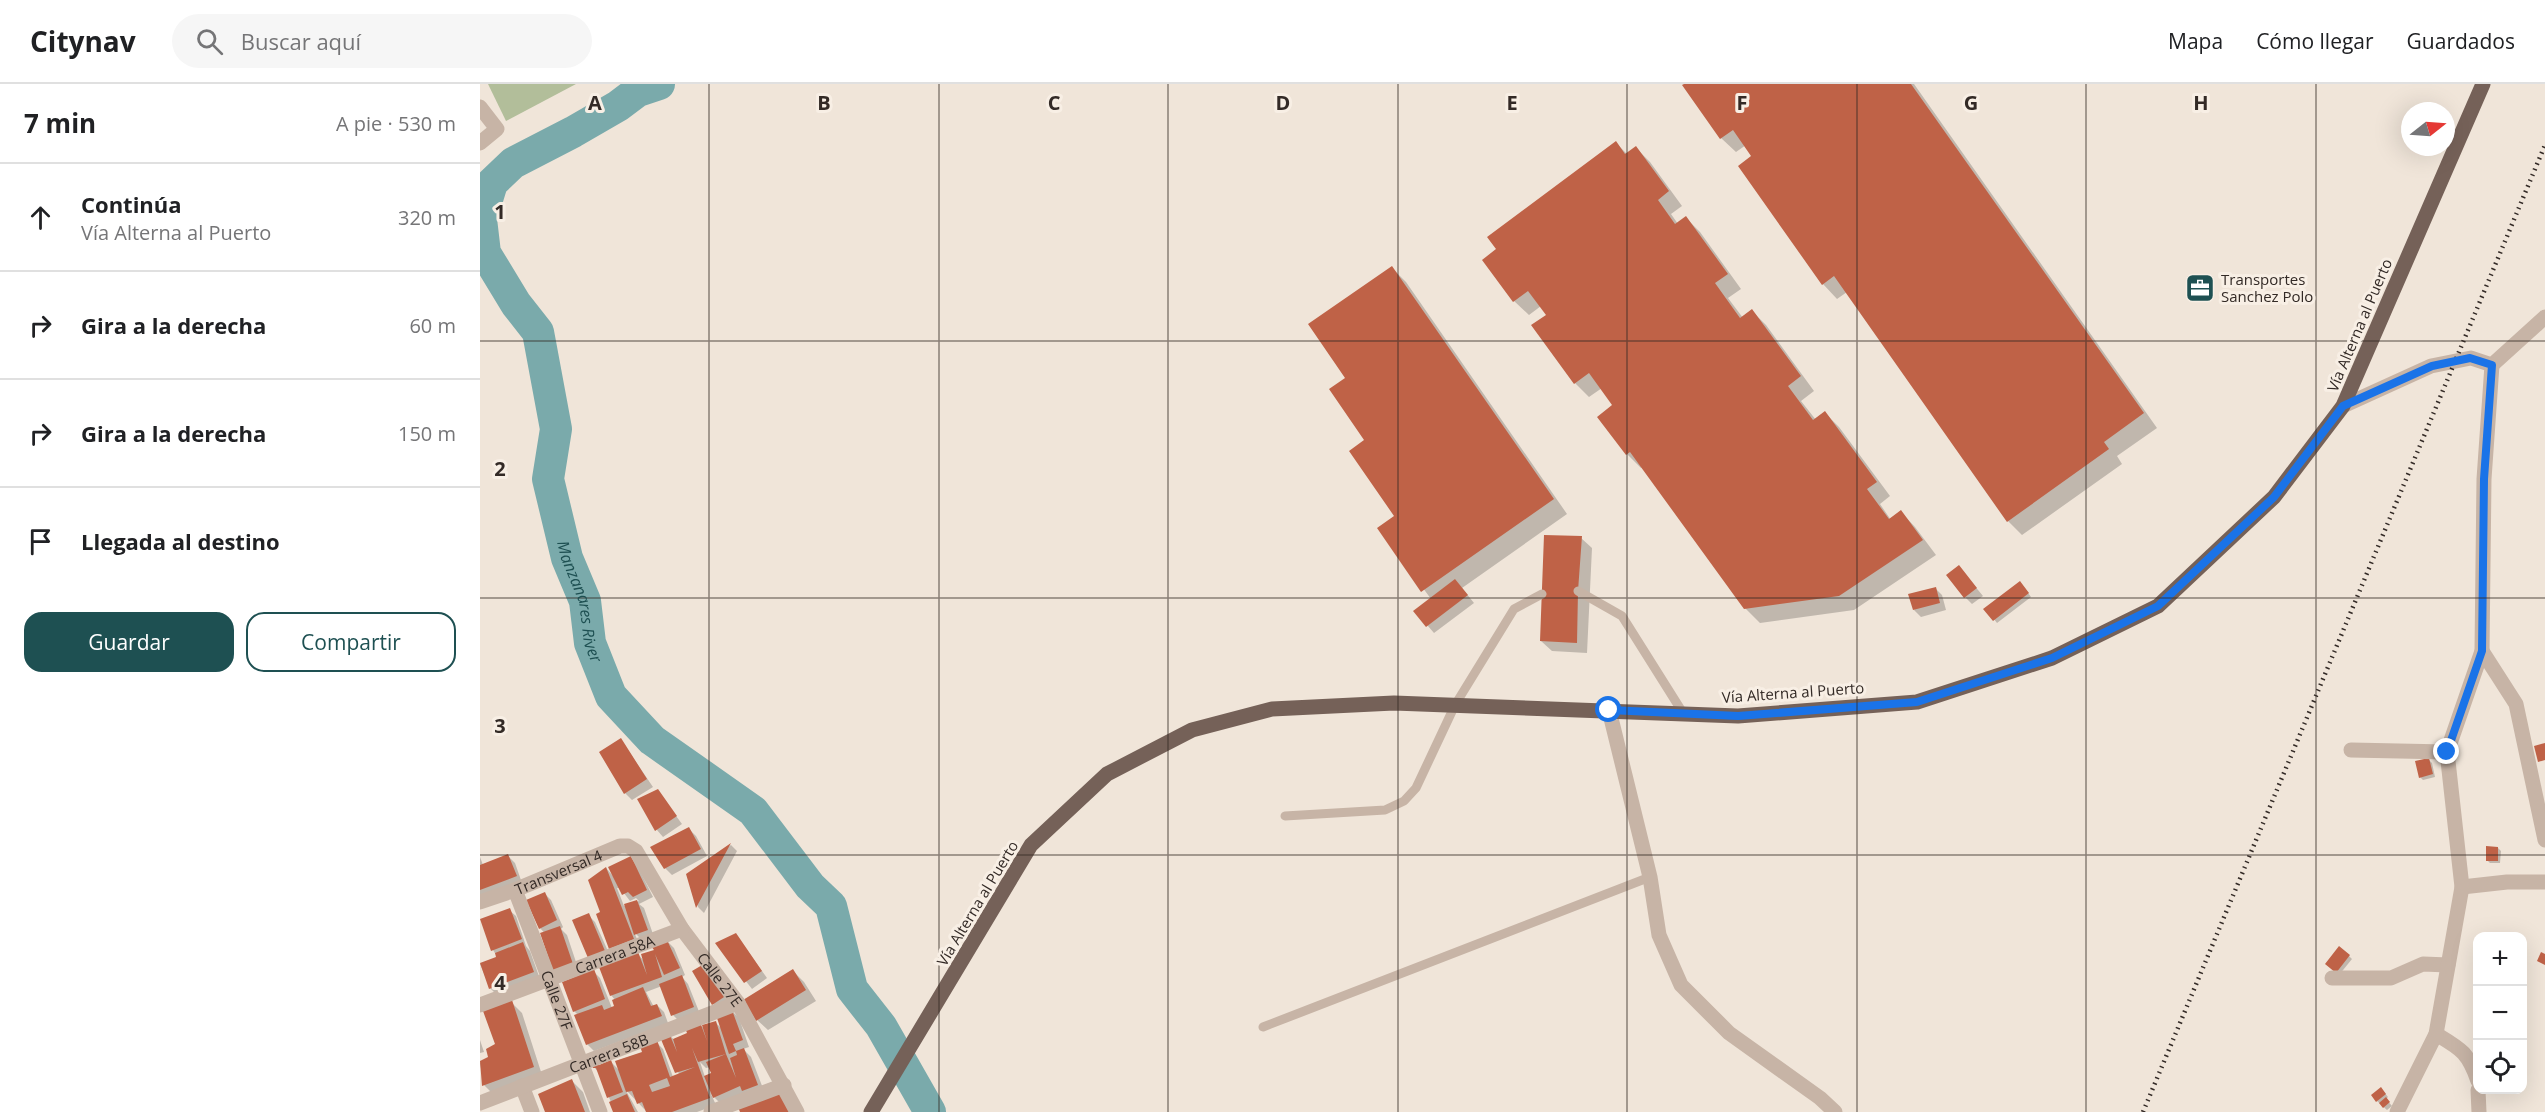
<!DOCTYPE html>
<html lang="es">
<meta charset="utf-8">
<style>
body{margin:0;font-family:"Open Sans",sans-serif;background:#f6f6f6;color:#202124}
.controls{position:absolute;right:18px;bottom:18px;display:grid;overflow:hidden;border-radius:12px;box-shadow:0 6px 24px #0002}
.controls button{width:54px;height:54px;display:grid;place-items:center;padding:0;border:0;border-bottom:2px solid #e0e0e0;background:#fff;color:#202124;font:30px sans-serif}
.compass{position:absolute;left:1921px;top:18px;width:54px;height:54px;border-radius:50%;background:#fff;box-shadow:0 6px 24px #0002;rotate:73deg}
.stop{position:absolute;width:18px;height:18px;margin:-14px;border:4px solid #1a73e8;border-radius:50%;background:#fff}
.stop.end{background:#1a73e8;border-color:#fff;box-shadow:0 2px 6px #0008}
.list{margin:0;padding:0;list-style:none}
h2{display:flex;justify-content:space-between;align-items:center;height:78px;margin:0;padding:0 24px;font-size:26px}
h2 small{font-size:20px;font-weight:400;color:#757577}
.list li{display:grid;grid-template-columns:39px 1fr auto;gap:18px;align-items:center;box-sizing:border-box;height:108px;padding:0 24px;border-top:2px solid #e0e0e0}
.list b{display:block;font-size:22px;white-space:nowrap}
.list p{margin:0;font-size:20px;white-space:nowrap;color:#757577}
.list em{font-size:20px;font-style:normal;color:#757577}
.actions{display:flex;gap:12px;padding:18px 24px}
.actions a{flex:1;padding:14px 0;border:2px solid #1e5052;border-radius:18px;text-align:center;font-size:21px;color:#1e5052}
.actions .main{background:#1e5052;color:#fff}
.icon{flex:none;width:33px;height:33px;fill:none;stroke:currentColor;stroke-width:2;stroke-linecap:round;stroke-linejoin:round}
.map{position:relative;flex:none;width:2065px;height:1028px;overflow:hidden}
header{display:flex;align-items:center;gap:36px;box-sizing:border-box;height:84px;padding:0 30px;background:#fff;border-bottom:2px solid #e0e0e0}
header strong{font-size:28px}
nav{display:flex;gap:33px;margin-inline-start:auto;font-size:21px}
.search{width:420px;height:54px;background:#f6f6f6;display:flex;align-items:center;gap:15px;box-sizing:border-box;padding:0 21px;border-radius:33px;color:#757577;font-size:22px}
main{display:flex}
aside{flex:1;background:#fff}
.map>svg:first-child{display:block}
.green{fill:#b2be9a}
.shadow{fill:#0003;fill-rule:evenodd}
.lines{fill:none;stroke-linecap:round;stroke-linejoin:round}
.river{stroke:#7aaaab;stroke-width:32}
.building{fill:#bf6247;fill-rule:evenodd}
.service{stroke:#c7b4a6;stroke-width:9}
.minor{stroke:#c7b4a6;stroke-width:15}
.primary{stroke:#756158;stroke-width:15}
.rail{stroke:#332a26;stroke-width:4.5;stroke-dasharray:1.5 4.5;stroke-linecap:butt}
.route{stroke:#1a73e8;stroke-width:8}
.grid{fill:none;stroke:#332a26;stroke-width:1.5;stroke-opacity:0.55}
.labels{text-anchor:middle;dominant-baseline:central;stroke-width:6;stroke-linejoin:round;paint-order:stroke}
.poi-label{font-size:15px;fill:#332a26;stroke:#f8efe5;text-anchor:start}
.street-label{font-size:15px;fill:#332a26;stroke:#f8efe5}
.water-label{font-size:16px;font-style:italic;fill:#1e5052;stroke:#f8efe5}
.grid-label{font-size:20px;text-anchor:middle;font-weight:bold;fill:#332a26;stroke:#f8efe5;stroke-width:6;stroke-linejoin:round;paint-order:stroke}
</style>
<header>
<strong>Citynav</strong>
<div class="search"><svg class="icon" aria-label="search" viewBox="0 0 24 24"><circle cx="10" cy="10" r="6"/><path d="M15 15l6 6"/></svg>Buscar aquí</div>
<nav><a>Mapa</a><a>Cómo llegar</a><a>Guardados</a></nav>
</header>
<main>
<aside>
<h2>7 min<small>A pie · 530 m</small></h2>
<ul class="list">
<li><svg class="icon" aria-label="ahead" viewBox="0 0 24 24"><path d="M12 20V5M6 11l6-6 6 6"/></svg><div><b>Continúa</b><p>Vía Alterna al Puerto</p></div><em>320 m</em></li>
<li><svg class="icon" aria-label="right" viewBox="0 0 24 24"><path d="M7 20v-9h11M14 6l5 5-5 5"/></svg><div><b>Gira a la derecha</b></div><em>60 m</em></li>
<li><svg class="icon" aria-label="right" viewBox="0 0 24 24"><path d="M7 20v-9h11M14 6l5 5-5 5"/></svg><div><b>Gira a la derecha</b></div><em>150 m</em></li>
<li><svg class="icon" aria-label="arrive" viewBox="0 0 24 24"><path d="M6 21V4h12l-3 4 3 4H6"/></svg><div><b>Llegada al destino</b></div></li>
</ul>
<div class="actions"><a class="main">Guardar</a><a>Compartir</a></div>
</aside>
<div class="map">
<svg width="2065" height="1028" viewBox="0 0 2065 1028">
<rect width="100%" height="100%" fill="#f0e5d9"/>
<path class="green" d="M8,0H96L26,37Z"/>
<path class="shadow" d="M1206,0H1434L1677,344L1637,372L1642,380L1542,451L1528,437L1367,208L1357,215L1343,200L1260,82L1274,72L1266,61L1256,68L1241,54Z
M1136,59L1147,70L1156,64L1170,78L1202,122L1191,130L1198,140L1206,134L1220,148L1261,205L1248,214L1263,234L1272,227L1286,241L1334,307L1321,317L1336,336L1345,329L1359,343L1410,412L1400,420L1411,436L1421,428L1435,443L1456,471L1374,526L1280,539L1265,524L1162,383L1161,384L1147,370L1134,322L1122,304L1109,313L1095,299L1068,231L1061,222L1049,231L1034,217L1004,176Z
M911,183L926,198L1087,430L982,504L994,519L954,549L935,527L951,515L899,444L916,433L886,357L867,294Z
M1101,454L1112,464L1107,569L1072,567L1061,557Z
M1479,483L1503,512L1492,520L1485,513Z
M1543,502L1551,513L1517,539L1506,525Z
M1455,504L1462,511L1466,526L1441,533L1434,526Z
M141,656L173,703L152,716L145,709Z
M1949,676L1952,679L1955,693L1943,696L1940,693Z
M177,706L202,740L183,753L177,746L159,716Z
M209,745L216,752L227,772L192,791L185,784Z
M251,761L257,767L224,829L218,823L208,790Z
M2018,764L2021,767L2020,779H2010L2007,776Z
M28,772L35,779L42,799L0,815V773L3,781Z
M151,774L157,781L173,813L159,820L164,824L174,853L163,857L154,848L160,862L137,871L122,829L126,784L133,792ZM137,804H140L150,817L156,814L159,817L144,822Z
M64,809L71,816L83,843L81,845L87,851L99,887L60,844Z
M29,826L36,832L46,862L50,867L60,895L17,911L10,904L0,880L18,874L13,866Z
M108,831L115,838L131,874L109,873Z
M256,851L287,894L272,905L237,860Z
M187,857L194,864L205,891L202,893L208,900L220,930L200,938L193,931L182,902L166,908L174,923L177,921L184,928L188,939L114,967L107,960L98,931L94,927L113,887L120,894L132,924L136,922L135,916L131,911L158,870L164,877Z
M1869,872L1872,875L1859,891L1847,880Z
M224,882L250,921L240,927L233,920Z
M313,887L324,898L336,917L288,946L277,936Z
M31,918L42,929L63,994L14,1011L4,1001L0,979L10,973L17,960Z
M252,927L259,934L269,963L263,965L271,973L284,1007L241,1020L231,1010L236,1021L217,1028H167L145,1005L158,1028H135L119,989L114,983L131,978L140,987L176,958L183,965L193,993L199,991L189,950L194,956L209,950L220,940L222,943L235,938L242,945ZM220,978L226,984L230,983L233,990L225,993Z
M0,956L4,968L0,969Z
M92,997L103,1008L110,1028H66Z
M1904,1008L1908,1013L1906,1015L1912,1022L1907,1026L1897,1017Z"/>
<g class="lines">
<path class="river" id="s1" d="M179,0L158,7L138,22L93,48L33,79L12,99L1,135L5,169L36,220L58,248L76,345L68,395L87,474L105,517L110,559L131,612L172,656L273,727L330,802L351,822L372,905L401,942L450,1028"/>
</g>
<path class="building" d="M1204,0H1431L1664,329L1624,358L1629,365L1527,438L1354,192L1342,201L1258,82L1271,72L1253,46L1240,55L1202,1Z
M1136,57L1145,70L1156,62L1189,107L1178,116L1195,140L1206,132L1248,190L1235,199L1260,234L1272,225L1321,292L1308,302L1333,336L1345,327L1397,398L1387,405L1409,435L1421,426L1443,456L1359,512L1264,525L1150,368L1146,371L1117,333L1132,321L1109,289L1094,300L1051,241L1066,231L1048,207L1033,218L1002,176L1016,165L1007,153Z
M912,182L1074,415L941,508L897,444L914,432L869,367L884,356L849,305L865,294L828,240Z
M1064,451L1102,452L1098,507L1097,559L1060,557Z
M1479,481L1497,504L1484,514L1466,491Z
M975,495L988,511L946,543L933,527Z
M1540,497L1549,509L1513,537L1503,525Z
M1456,503L1460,519L1433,526L1428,510Z
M141,654L167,695L144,710L119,668Z
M2065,659V676L2058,678L2054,662Z
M1949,674L1953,690L1939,694L1935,677Z
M178,705L197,732L175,747L157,715Z
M209,743L221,765L184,785L170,763Z
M251,759L216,824L206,790Z
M2006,762L2018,763V777H2006Z
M28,770L37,792L0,806V781Z
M151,772L167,806L153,813L148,808L142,811L128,783Z
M126,783L154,855L129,865L116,830L120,828L108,796Z
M65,808L77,836L59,845L46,816Z
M157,816L168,846L154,851L144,820Z
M30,824L42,855L11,867L0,835Z
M109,829L125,867L108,874L92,836Z
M80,842L93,880L73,887L60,849Z
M256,849L282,887L264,899L235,859Z
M187,856L200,884L184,891L175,870L182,893L130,912L119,883L158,868L167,891L161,870L174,866L171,862Z
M43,858L54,888L9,905L0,879L16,873L15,869Z
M1859,862L1870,871L1856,889L1845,880Z
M2061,868L2065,870V881L2057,877Z
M224,880L244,913L232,921L212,887Z
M114,885L125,915L93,928L82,898Z
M313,885L326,906L276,937L263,916Z
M202,891L214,923L191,932L179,900Z
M163,903L171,922L177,920L182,932L106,961L94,931L122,921L124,926L134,922L132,916Z
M32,916L54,983L2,1002L0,977L8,973L6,965L15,960L3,927Z
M252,926L263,956L253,960L256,967L249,970L236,931Z
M236,937L246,970L218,978L212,964L230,1014L192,1028H166L162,1018L157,1020L152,1007L146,1008L135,977L162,968L160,962L177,956L190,993L215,983L195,989L180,953L189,949L197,968L193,955L207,949L205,944L220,938L227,957L222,941ZM187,994L190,1002L172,1008L169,1001Z
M264,964L278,1001L262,1007L260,1002L233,1014L224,992L231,989L226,978L246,970L256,994L250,974L257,971L256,967Z
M131,976L143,1008L127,1014L116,984H113L111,979L119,981Z
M92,995L105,1028H65L58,1010Z
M1901,1003L1906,1010L1896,1018L1891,1011Z
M302,1006L311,1028H260L258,1023Z
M147,1010L155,1028H133L129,1018Z
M1906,1013L1910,1018L1903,1024L1899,1019Z"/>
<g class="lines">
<path class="service" d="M1098,507L1142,532L1203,629
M805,732L905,726L924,717L936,704L975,621L1034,525L1062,510
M783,943L1170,793"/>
<g class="minor">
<path d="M0,23L17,45L0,59"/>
<path d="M1863,322L1951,282L1991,274L2012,281L2065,233"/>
<path d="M2002,567L2036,620L2065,756"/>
<path d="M1129,626L1170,793L1179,851L1201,901L1249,949L1340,1014L1355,1028"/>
<path d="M1871,666L1967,668"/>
<path d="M1982,803L2027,798H2065"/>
<path id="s2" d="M35,806L120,1028"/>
<path id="s3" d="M0,818L35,806L140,762H148L156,767L202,845L258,919L317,1028"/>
<path d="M1852,894H1911L1943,880L1968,881"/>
<path id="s4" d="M0,921L202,845"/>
<path d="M1956,950C1981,965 1988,968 1998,997"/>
<path d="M42,1002L52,1028"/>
<path d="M1998,1006L1999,1028"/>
<path id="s5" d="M0,1019L258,919"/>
<path d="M231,1028L304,1001"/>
<path d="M1917,1028L1956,950L1982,803L1967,668L2002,567L2004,395L2012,281"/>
</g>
<path class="primary" d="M391,1028L551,761L627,690L712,646L792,625L914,619L1258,632L1437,618L1572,574L1678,522L1794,413L1863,322L2003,0"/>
<path class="rail" d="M1663,1028L2065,61"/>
</g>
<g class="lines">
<path class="route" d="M1129,626L1258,632L1437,618L1572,574L1678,522L1794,413L1863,322L1952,282L1990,274L2012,281L2004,395L2002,567L1967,668"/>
</g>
<path class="grid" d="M229,0V1028M459,0V1028M688,0V1028M918,0V1028M1147,0V1028M1377,0V1028M1606,0V1028M1836,0V1028M0,257H2065M0,514H2065M0,771H2065"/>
<defs>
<g id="office-square" transform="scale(1.5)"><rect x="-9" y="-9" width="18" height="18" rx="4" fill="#1e5052" stroke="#f8efe5"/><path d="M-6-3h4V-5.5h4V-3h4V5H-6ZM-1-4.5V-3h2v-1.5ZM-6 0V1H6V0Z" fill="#fff"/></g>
</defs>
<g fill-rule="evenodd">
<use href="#office-square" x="1720" y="204"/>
</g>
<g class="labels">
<g class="poi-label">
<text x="1741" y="195">Transportes<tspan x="1741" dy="17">Sanchez Polo</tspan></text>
</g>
<g class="street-label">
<text transform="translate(1879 241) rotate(-67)">Vía Alterna al Puerto</text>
<text transform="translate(1313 608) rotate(-4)">Vía Alterna al Puerto</text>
<text stroke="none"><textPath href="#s3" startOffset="84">Transversal 4</textPath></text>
<text transform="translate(497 819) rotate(-59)">Vía Alterna al Puerto</text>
<text stroke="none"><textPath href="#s4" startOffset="144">Carrera 58A</textPath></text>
<text stroke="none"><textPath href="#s3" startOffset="322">Calle 27E</textPath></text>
<text stroke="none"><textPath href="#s2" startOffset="118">Calle 27F</textPath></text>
<text stroke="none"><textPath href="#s5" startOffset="138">Carrera 58B</textPath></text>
</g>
<g class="water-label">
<text stroke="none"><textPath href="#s1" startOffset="639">Manzanares River</textPath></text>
</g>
</g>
<g class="grid-label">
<text x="115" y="26">A</text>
<text x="344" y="26">B</text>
<text x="574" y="26">C</text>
<text x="803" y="26">D</text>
<text x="1032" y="26">E</text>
<text x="1262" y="26">F</text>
<text x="1491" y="26">G</text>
<text x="1721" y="26">H</text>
<text x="20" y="135">1</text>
<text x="20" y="392">2</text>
<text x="20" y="649">3</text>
<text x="20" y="906">4</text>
</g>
</svg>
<div class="controls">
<button>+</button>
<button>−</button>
<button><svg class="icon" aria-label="locate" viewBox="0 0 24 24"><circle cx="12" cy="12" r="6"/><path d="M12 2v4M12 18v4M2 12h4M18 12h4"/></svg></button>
</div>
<svg class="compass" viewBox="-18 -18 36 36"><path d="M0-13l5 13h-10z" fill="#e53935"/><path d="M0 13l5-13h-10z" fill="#757577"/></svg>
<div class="stop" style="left:1129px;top:626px"></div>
<div class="stop end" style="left:1967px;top:668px"></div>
</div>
</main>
